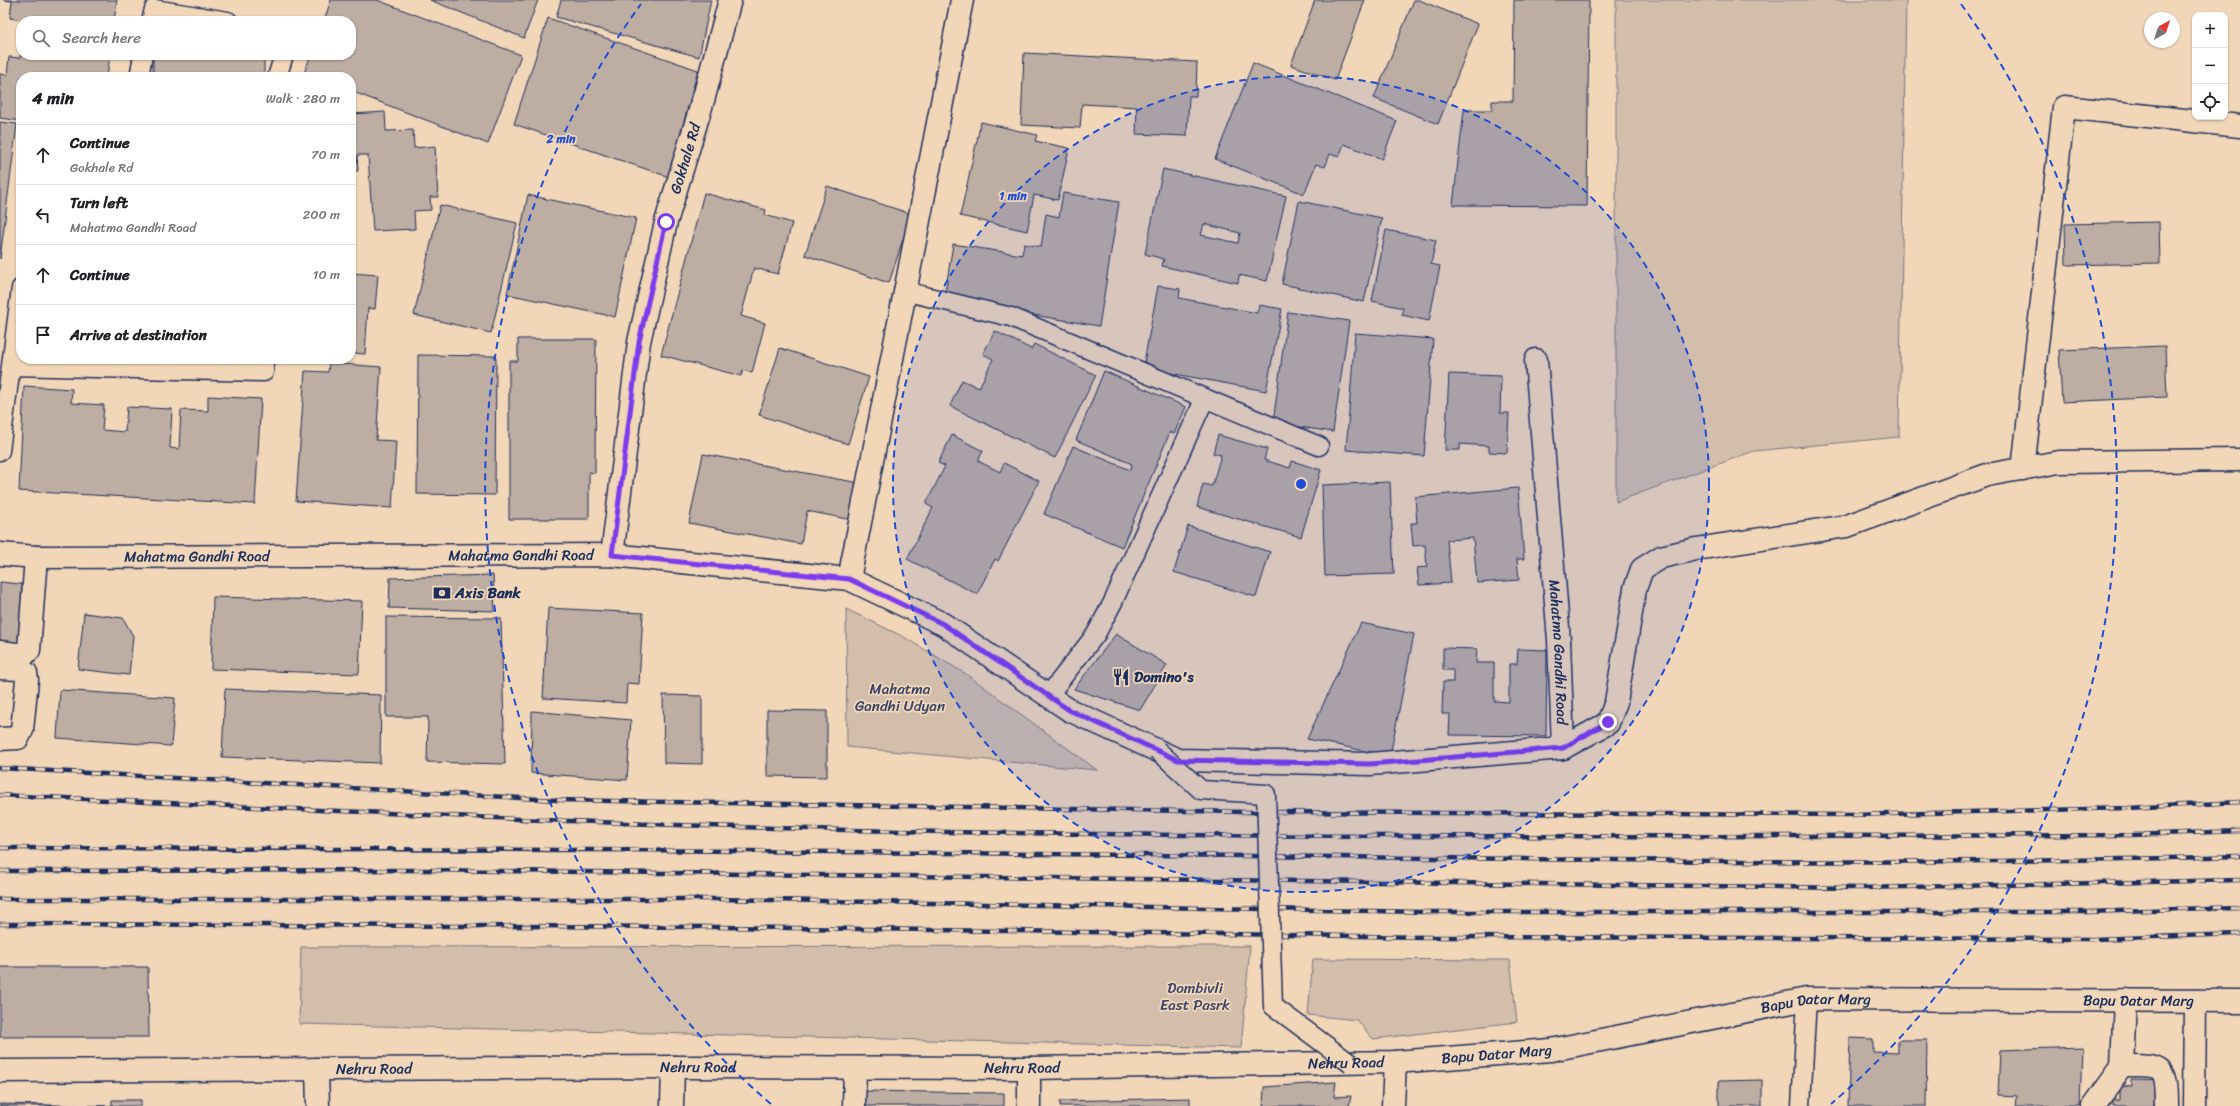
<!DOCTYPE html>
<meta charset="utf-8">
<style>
body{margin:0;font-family:Sriracha,sans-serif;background:#f2f2f2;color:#202124}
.controls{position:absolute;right:12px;top:12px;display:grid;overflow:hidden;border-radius:8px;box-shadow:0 1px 3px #0004}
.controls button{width:36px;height:36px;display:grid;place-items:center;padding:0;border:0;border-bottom:1px solid #e0e0e0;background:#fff;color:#202124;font:20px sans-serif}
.compass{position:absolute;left:2144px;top:12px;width:36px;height:36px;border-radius:50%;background:#fff;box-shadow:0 1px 3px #0004;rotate:39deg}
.stop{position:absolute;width:12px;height:12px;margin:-9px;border:3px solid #7c3aed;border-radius:50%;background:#fff}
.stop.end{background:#7c3aed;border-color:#fff;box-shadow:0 1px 4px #0008}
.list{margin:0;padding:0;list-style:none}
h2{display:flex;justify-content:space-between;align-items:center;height:52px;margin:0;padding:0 16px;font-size:17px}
h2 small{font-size:13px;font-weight:400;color:#757577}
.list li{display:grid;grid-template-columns:26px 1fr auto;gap:12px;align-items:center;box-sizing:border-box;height:60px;padding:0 16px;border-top:1px solid #e0e0e0}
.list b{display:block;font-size:15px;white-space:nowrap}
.list p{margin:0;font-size:13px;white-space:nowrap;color:#757577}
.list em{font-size:13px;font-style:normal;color:#757577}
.icon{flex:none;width:22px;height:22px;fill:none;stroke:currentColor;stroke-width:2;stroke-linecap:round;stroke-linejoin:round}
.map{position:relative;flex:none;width:2240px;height:1106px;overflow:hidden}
.search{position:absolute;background:#fff;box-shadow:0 1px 3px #0004;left:16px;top:16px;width:340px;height:44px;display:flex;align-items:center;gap:10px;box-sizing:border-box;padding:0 14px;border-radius:16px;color:#757577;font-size:15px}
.panel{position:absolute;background:#fff;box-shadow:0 1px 3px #0004;left:16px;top:72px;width:340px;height:292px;border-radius:16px}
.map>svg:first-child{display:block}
.green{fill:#d2beab;stroke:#767684}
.building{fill:#bdada2;stroke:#1b2f5e;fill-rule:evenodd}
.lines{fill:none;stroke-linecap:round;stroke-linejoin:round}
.service-casing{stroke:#1b2f5e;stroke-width:21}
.minor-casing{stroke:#1b2f5e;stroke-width:25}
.tertiary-casing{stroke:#1b2f5e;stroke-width:25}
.service{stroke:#f2d6b8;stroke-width:18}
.minor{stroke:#f2d6b8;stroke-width:22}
.tertiary{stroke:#f2d6b8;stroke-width:22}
.rail-casing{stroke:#1b2f5e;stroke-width:4.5}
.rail{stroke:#f2d6b8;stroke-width:3;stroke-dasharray:9;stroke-linecap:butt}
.service-bridge-casing{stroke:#1b2f5e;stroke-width:21;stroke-linecap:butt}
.service-bridge{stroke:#f2d6b8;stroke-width:18}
.route{stroke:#7c3aed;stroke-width:5}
.ring{fill:none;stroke:#1d4ed8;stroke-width:2;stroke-dasharray:7 5}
.labels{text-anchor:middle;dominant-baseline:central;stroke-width:3.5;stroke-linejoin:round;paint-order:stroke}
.street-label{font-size:15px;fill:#1b2f5e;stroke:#f2d6b8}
.poi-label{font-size:15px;font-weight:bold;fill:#1b2f5e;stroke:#f2d6b8;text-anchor:start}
.park-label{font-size:15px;fill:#36446a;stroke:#f2d6b8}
.centre{fill:#1d4ed8;stroke:#f2d6b8;stroke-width:2}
.ring-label{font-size:12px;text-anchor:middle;font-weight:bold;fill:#1d4ed8;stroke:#f2d6b8;stroke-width:3.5;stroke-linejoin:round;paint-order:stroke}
</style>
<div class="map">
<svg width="2240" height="1106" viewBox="0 0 2240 1106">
<rect width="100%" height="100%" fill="#f2d6b8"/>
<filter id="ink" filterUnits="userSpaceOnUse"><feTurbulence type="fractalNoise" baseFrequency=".025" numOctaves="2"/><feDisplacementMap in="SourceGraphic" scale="8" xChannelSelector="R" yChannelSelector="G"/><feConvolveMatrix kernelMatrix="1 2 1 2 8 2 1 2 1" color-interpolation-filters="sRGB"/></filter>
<g filter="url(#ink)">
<path class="green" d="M1616,0H1906L1899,437L1754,451L1616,502Z
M846,609L902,636L966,674L1097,770L847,747Z
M1250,946L1241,1048L299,1024L301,947Z
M1313,959L1510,960L1517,1022L1373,1039L1357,1020L1308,1015Z"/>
<path class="building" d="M3,0H117L114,21H25L10,18L12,1Z
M331,0H377L521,55L488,144L351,91V77H314L304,73L311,55H351V21H324Z
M430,0H538L524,38Z
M561,0H711L699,57L556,17Z
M1315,0H1365L1335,80L1291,65Z
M1414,0H1419L1478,24L1438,124L1374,98Z
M1514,0H1589L1587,206L1453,205L1464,110H1492V101H1513Z
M548,18L698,70L669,177L514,124Z
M21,53V55H110L107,77H21V121L0,118V74L7,75L9,57L20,58Z
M1024,53L1197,62L1196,96H1189L1187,136L1136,134L1137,107L1082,104L1080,128L1021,125Z
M153,55H264V77H153Z
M1253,63L1397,121L1382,159L1344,144L1339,157L1330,154L1325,167L1316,164L1304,194L1215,159Z
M385,112L386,131L413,130L414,148L435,146L438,197H430L431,210L414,211L415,229L373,231L368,155H357L358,171H351V114Z
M0,122L17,124L0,259Z
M981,122L1037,135L1035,141L1069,148L1058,200L1034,195L1027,231L960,216Z
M1163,169L1286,196L1267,281L1239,275L1238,283L1162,266L1164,259L1145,254ZM1204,224L1240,233L1238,243L1201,235Z
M827,186L911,214L889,283L805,255Z
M704,193L766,210L765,215L792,223L778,274L754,268L741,316L765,323L752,373L743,370L741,376L661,355Z
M1063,193L1119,202L1099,326L944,300L953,244L1022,255L1024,244L1041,247L1046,214L1059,217Z
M528,195L636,218L615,317L507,294Z
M1299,201L1382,218L1364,302L1282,284Z
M440,205L517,223L491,333L414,315Z
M2159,222L2160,263L2066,265L2065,224Z
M1386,230L1436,240L1431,264L1440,266L1429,321L1402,315L1403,308L1372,301Z
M351,273L378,275L375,309L368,308L365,354L351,353Z
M1158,286L1180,289L1179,298L1257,313L1259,305L1282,309L1266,391L1143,368Z
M1288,312L1349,321L1333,432L1273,423Z
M995,331L1031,349L1034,344L1096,375L1055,458L950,406L962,380L979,388L993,359L983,354Z
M1355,333L1433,339L1424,456L1346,450Z
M518,339H596L595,473L589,472V519H509V361H518Z
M2165,346L2167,397L2062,402L2059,350Z
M780,348L869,377L848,444L759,415Z
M418,355L496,356L495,495L417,494Z
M329,363L381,367L376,440L396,441L392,508L296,501L305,371L328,372Z
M1104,371L1186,407L1174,434L1170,432L1122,547L1044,514L1073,446L1130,470L1132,464L1076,440Z
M1449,374L1501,376L1500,413H1509L1507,453L1489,452V446L1460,444V450H1445Z
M24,386L72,389L71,403L104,405L102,430L125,432L127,407L172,409L170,448L179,449L181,410L208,411V396L261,399L255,504L19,491Z
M952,435L983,451L978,461L1000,472L1004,463L1039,481L998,561L995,559L977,594L907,559L933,508L926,504L945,466L938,463Z
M1218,435L1267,449L1264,460L1290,468L1292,461L1321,470L1301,537L1197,507L1203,484L1212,486L1221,455L1213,453Z
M703,454L859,483L852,520L807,511L801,544L689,523Z
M1390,482L1394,574L1325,576L1322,485Z
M1518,488L1524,559H1517L1519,580L1477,583L1473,538L1447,540L1451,583L1419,585L1417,568L1427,567L1425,545L1413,546L1411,523H1417L1415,497Z
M1188,526L1270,552L1256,597L1174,572Z
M493,575L495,611L389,608L390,578Z
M0,582L30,585L23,648L0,645Z
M213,597L362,601L359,674L211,669Z
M548,608L643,613L639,684L627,683L626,703L543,698Z
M84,613L123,618L133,636L129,675L78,669Z
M386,617L501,618L505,764L427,762L428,717H386Z
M1361,623L1414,634L1390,756L1307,739Z
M1116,634L1167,665L1140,710L1074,689Z
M1443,648L1477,649L1476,663H1494V701L1509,702V664H1517L1518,649L1547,650L1546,736L1449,735L1450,714H1442L1443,682H1453V670H1443Z
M225,689L381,695L380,763L222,757Z
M60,690L175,698L171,746L57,738Z
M663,695L702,696V764L664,763Z
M767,710L827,711V777L767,776Z
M532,711L631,720L627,780L531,773Z
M0,967H148L149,1037H0Z
M1850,1038L1873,1039V1052L1898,1053V1040H1927L1926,1106H1848Z
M2082,1047L2080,1106H2015L2016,1096L1998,1095L2000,1050Z
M1762,1080V1106H1719V1081Z
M2131,1080L2162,1081V1106H2111V1100H2119V1086L2131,1087Z
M1336,1082L1334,1097L1351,1096L1349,1106H1263L1264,1087Z
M861,1091L1004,1093V1106H861Z
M1190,1098V1106H1060V1101Z
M112,1100H141V1106H0V1104L112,1106Z"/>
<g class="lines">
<g class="service-casing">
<path id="service" d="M151,21L154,9L228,21
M139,77L143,55
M277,77L284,55
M904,291L1011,317L1319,446
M11,366L264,372V359
M0,451L21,288
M1048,696L1096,634L1113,602L1205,398
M1801,1106L1807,999"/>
</g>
<g class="minor-casing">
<g id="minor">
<path id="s1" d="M1536,360L1559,640L1563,748"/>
<path d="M2023,469L2064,107L2240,126"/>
<path id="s2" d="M612,555L639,342L666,222L704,97L730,0"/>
<path d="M849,579L962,0"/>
<path d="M0,652L24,655L29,650L36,557"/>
<path d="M0,668L19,669L26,673L27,680L22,730L18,738L0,739"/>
<path d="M2122,1066C2162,1066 2166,1064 2166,1106"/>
<path d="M317,1069L318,1106"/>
<path id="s3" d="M0,1071L673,1067L1029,1068L1395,1062L1551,1050L1807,999L2240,1001"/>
<path d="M672,1106L673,1067"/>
<path d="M854,1106L855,1068"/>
<path d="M1029,1106V1068"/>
<path d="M1393,1106L1395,1062"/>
<path d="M2093,1106L2122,1066L2125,1000"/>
<path d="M2194,1106L2195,1001"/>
</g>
</g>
<g class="tertiary-casing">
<g id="tertiary">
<path id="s4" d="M0,554L36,557L612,555L849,579L943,624L1069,710L1178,760L1370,764L1563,748L1608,723L1616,702L1635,589L1642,569L1661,557L1696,549L1847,526L1987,475L2059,462L2240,460"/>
</g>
</g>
<use href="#service" class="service"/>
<use href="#minor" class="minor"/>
<use href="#tertiary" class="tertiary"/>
<g class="rail-casing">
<path id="rail" d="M0,768L557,800L1246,812L1850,815L2128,808L2240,802
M0,795C282,808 564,823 846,830C1274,839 1703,836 2132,835L2240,831
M0,848C447,847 893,852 1340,857C1640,860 1940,866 2240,856
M0,871L423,870L1858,888L2240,880
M0,899H716L1424,912H2088L2240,907
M0,924L720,927L1430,937L2093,939L2240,934"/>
</g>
<use href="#rail" class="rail"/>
<g class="service-bridge-casing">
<path id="service-bridge" d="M1157,750L1201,790L1266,794L1273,1006L1351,1064"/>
</g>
<use href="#service-bridge" class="service-bridge"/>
</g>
</g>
<g class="lines" filter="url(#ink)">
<path class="route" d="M666,222L639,342L612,555L849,579L943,624L1069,710L1178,760L1370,764L1563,748L1608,722"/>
</g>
<circle cx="1301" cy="484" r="408" fill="#1d4ed8" fill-opacity=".12"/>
<g class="ring">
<circle cx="1301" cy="484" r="408"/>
<path d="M771 1104A816 816 0 0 1 641 4M1961 4A816 816 0 0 1 1831 1104"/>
</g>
<defs>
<g id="bank-bare" transform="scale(1.38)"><path d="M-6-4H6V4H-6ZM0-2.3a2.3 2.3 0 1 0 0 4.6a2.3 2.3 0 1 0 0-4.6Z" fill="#1b2f5e" stroke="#f2d6b8" stroke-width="2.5" paint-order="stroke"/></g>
<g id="restaurant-bare" transform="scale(1.38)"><path d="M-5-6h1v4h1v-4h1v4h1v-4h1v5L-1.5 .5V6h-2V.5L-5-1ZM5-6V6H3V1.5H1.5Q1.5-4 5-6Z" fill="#1b2f5e" stroke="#f2d6b8" stroke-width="2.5" paint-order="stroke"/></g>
</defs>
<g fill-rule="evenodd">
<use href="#bank-bare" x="442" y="593"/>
<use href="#restaurant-bare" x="1121" y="677"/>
</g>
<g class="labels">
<g class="street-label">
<text stroke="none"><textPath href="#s2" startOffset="404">Gokhale Rd</textPath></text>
<text stroke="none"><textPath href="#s4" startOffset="521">Mahatma Gandhi Road</textPath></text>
<text stroke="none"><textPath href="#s4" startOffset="197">Mahatma Gandhi Road</textPath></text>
<text stroke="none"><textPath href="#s1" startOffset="293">Mahatma Gandhi Road</textPath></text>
<text stroke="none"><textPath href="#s3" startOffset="2144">Bapu Datar Marg</textPath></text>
<text stroke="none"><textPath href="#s3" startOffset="1821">Bapu Datar Marg</textPath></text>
<text stroke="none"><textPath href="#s3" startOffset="1497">Bapu Datar Marg</textPath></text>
<text stroke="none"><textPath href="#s3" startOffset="1346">Nehru Road</textPath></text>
<text stroke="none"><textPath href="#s3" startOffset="374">Nehru Road</textPath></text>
<text stroke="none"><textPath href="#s3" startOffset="698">Nehru Road</textPath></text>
<text stroke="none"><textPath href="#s3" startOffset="1022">Nehru Road</textPath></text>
</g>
<g class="poi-label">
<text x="455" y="593">Axis Bank</text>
<text x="1134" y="677">Domino's</text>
</g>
<g class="park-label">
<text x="900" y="689">Mahatma<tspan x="900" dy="17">Gandhi Udyan</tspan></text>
<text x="1195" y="988">Dombivli<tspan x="1195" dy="17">East Pasrk</tspan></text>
</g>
</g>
<circle cx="1301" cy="484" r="6" class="centre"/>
<g class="ring-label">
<text x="561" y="143">2 min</text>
<text x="1013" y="200">1 min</text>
</g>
</svg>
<div class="controls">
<button>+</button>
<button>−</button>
<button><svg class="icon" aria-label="locate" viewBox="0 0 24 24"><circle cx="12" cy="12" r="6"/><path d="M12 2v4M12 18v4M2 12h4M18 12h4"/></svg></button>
</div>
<svg class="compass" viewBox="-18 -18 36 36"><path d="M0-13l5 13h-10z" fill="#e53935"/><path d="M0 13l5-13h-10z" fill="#757577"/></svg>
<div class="stop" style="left:666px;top:222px"></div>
<div class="stop end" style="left:1608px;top:722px"></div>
<div class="search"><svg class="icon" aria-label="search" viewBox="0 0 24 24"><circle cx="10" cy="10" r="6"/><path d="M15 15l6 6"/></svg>Search here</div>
<section class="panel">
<h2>4 min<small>Walk · 280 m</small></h2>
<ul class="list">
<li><svg class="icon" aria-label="ahead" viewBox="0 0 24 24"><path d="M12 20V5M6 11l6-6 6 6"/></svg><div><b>Continue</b><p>Gokhale Rd</p></div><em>70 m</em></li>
<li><svg class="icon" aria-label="left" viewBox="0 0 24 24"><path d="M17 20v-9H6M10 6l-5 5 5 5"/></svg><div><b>Turn left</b><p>Mahatma Gandhi Road</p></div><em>200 m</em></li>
<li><svg class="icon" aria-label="ahead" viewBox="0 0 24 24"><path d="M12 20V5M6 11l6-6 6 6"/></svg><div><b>Continue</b></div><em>10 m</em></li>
<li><svg class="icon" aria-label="arrive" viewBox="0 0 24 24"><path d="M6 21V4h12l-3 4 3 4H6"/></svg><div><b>Arrive at destination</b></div></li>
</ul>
</section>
</div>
